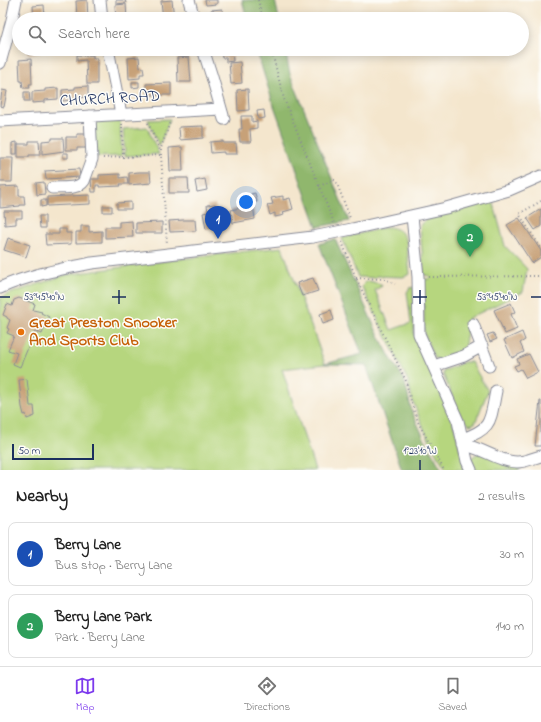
<!DOCTYPE html>
<meta charset="utf-8">
<style>
body{margin:0;font-family:"Indie Flower",sans-serif;background:#f6f6f6;color:#222}
.scale{position:absolute;left:12px;bottom:10px;width:82px;box-sizing:border-box;padding-left:4px;border:2px solid #1b2f5e;border-top:0;font-size:11px;line-height:14px;white-space:nowrap;color:#1b2f5e;-webkit-text-stroke:3px #fdfcf7;paint-order:stroke}
.you{position:absolute;left:246px;top:202px;width:14px;height:14px;margin:-10px;border:3px solid #fff;border-radius:50%;background:#1a73e8;box-shadow:0 0 0 6px #1a73e833}
.badge{display:grid;place-items:center;width:26px;height:26px;border-radius:50%;background:#7c3aed;color:#fff;font-size:13px;font-weight:700}
.pin{position:absolute;translate:-50% -33px;filter:drop-shadow(0 1px 2px #0008)}
.pin::after{content:'';position:absolute;top:21px;width:14px;height:12px;background:inherit;clip-path:polygon(0 0,100% 0,50% 100%)}
.list{margin:0;padding:0;list-style:none}
h2{display:flex;justify-content:space-between;align-items:center;height:52px;margin:0;padding:0 16px;font-size:17px}
h2 small{font-size:13px;font-weight:400;color:#767676}
.list li{display:grid;grid-template-columns:26px 1fr auto;gap:12px;align-items:center;box-sizing:border-box;height:64px;margin:0 8px 8px;padding:0 8px;border:1px solid #e0e0e0;border-radius:8px}
.list b{display:block;font-size:15px;white-space:nowrap}
.list p{margin:0;font-size:13px;white-space:nowrap;color:#767676}
.list em{font-size:13px;font-style:normal;color:#767676}
.icon{flex:none;width:22px;height:22px;fill:none;stroke:currentColor;stroke-width:2;stroke-linecap:round;stroke-linejoin:round}
.map{position:relative;flex:none;width:541px;height:470px;overflow:hidden}
.search{position:absolute;background:#fff;box-shadow:0 2px 10px #0003;left:12px;right:12px;top:12px;height:44px;display:flex;align-items:center;gap:10px;box-sizing:border-box;padding:0 14px;border-radius:22px;color:#767676;font-size:15px}
.sheet{height:196px;background:#fff}
nav{display:flex;justify-content:space-around;align-items:center;box-sizing:border-box;height:56px;border-top:1px solid #e0e0e0;background:#fff;font-size:11px;color:#767676}
nav a{display:grid;justify-items:center;gap:2px}
nav .on{color:#7c3aed}
.map>svg:first-child{display:block}
.green{fill:#b6d67e;stroke:#68826e}
.forest{fill:#90b76d;stroke:#567366}
.building{fill:#c7a178}
.lines{fill:none;stroke-linecap:round;stroke-linejoin:round}
.minor-casing{stroke:#888a96;stroke-width:13}
.path{stroke:#888a96;stroke-width:2;stroke-dasharray:1 3;stroke-linecap:butt}
.minor{stroke:#fff;stroke-width:11}
.minor-bridge-casing{stroke:#888a96;stroke-width:13;stroke-linecap:butt}
.minor-bridge{stroke:#fff;stroke-width:11}
.ticks{fill:none;stroke:#1b2f5e;stroke-width:1.5}
.food-dot{fill:#e8710a;stroke:#fdfcf7;stroke-width:1.5}
.labels{text-anchor:middle;dominant-baseline:central;stroke-width:3;stroke-linejoin:round;paint-order:stroke}
.street-label{font-size:16px;fill:#1b2f5e;stroke:#fdfcf7}
.food-label{font-size:16px;font-weight:bold;fill:#c56008;stroke:#fdfcf7;text-anchor:start}
.ticks-label{font-size:10px;text-anchor:middle;fill:#1b2f5e;stroke:#fdfcf7;stroke-width:3;stroke-linejoin:round;paint-order:stroke}
</style>
<div class="map">
<svg width="541" height="470" viewBox="0 0 541 470">
<rect width="100%" height="100%" fill="#fdfcf7"/>
<filter id="ink" filterUnits="userSpaceOnUse"><feTurbulence type="fractalNoise" baseFrequency=".025" numOctaves="2"/><feDisplacementMap in="SourceGraphic" scale="8" xChannelSelector="R" yChannelSelector="G"/><feConvolveMatrix kernelMatrix="1 2 1 2 8 2 1 2 1" color-interpolation-filters="sRGB"/></filter>
<filter id="wash" filterUnits="userSpaceOnUse"><feTurbulence type="fractalNoise" baseFrequency=".012" numOctaves="4" result="noise"/><feDisplacementMap in="SourceGraphic" scale="16" xChannelSelector="R" yChannelSelector="G"/><feGaussianBlur stdDeviation="0.9" result="paint"/><feColorMatrix in="noise" values="0 0 0 0 0 0 0 0 0 0 0 0 0 0 0 0 0 1.4 0 .05"/><feComposite in="paint" operator="in"/></filter>
<g filter="url(#wash)">
<rect width="100%" height="100%" fill="#f4e6cd"/>
<path class="green" d="M170,119L159,146L148,120Z
M120,121L122,156L95,157L93,130L96,122Z
M147,127L159,154L125,156L123,129Z
M493,201L505,246L527,269L523,292L469,318L464,351L440,360L434,358L424,334V279H429L430,276L424,275L420,227L425,220Z
M387,227C396,227 402,231 406,239L410,274L403,277L376,276L375,278L358,277L342,238Z
M282,247L325,364L282,369L315,470H0V299L6,295L65,275L180,259Z
M369,281L381,284L382,286L375,290L391,330L411,323L407,292L410,288L414,287V334L446,404L455,429L464,466L463,470H447L437,455L423,427L412,399L408,381L362,287L365,282Z
M464,362H471L488,391L475,423L470,425C466,423 464,418 460,415L443,374L444,371Z
M478,453L520,466V470H475L471,458Z"/>
<path class="forest" d="M242,0H275L279,19H247Z
M256,49H285L290,74L349,221L317,227L273,103Z
M335,239L376,330L390,357L404,379L412,412L425,440L442,470H402L366,365L325,364L362,354L319,244Z"/>
<g id="blocks">
<path class="building" d="M87,0L88,19H77L76,1Z
M116,0H125L126,3L116,4Z
M172,0L174,19H163L161,1Z
M205,0H217V4L206,5Z
M126,4L127,19H116L115,5Z
M44,5L45,19H34L33,6Z
M222,9L223,19H211V10Z
M28,49H39L40,53L28,54Z
M79,49H94V52H80Z
M122,49H134V52H123Z
M221,49H232L233,61L226,62V58H222Z
M77,55H93V58H97V84H87L86,60L77,61Z
M139,57L140,68L143,67L144,74H140V78L129,79L128,58Z
M189,57L191,82H178L177,58Z
M31,59L32,84H29L30,88H23L22,81H20L19,60Z
M240,62L242,83L231,84L229,63Z
M132,82H139V87L132,88Z
M171,83V95H147L146,84Z
M88,86V97L75,98V100L62,101V90L75,89V87Z
M58,88V99L45,100V102L32,103V92L45,91V89Z
M248,89L249,110L238,111L237,90Z
M2,90L7,91L4,107L0,106Z
M24,92H29L30,101H24Z
M264,110L265,118L258,119L257,111Z
M241,116H252V122L257,121V128L250,129L251,142H240L239,129H242Z
M203,126V138L180,140L179,127Z
M77,134H87L88,148H77V150H66V137H77Z
M52,138H63L64,151L42,154V141L52,140Z
M29,141H39L40,155H29V157H18V144H29Z
M223,141V143H236L237,154H224V152L211,153L210,142Z
M17,142V154H12V143Z
M182,147L183,171H170L169,148Z
M63,153H68V158H63Z
M0,158H13L12,182H0Z
M79,169L80,177L46,179L45,171Z
M139,172H150L151,183L129,185V173Z
M120,174V178L127,177L128,184H120L121,186L99,187V185H96V192H92L91,179H99V175Z
M169,178H188L189,193H169Z
M205,179L207,190L197,192L195,181Z
M44,182L45,194L37,195L36,183Z
M19,186V196H24L25,205H20V206L0,208V187Z
M255,193L257,202H253L251,194Z
M90,195V204L47,206V197Z
M283,196V200L290,198L293,209L283,212L284,215L275,217V213L270,215L267,205L273,204L271,198Z
M41,200H46V206L41,207Z
M131,202V209H117V203Z
M215,204L216,210H219L222,225L206,229L203,213L208,212L207,205Z
M253,205L255,219L233,223L231,210Z
M103,206H112V212H103Z
M541,209V226L535,230L527,218Z
M4,211H22V218H16V224L5,225Z
M39,216H45V228H40Z
M519,218L541,251V257L532,263L507,225Z
M183,220H195L196,231L170,232L169,221Z
M132,221L133,237L105,238V227H119V222Z
M162,222V233H136V223Z
M81,226H89V232L102,231V242L76,243V232H81Z
M59,229H66V233H71V244L46,245L45,234H59Z
M8,238L30,245L26,257L4,250Z
M313,278L318,291L302,296L297,283Z
M19,298L35,304L33,310L42,312L41,313L49,317L42,334L35,331L20,367L13,364L17,353L8,350L14,336L7,333L9,329L7,328L10,320L7,318V317L3,315L7,304L12,306L14,300Z
M511,303L515,312L511,314L517,329L505,334L494,310Z
M331,310L334,320L323,324L320,314Z
M522,332L525,340L520,343L524,352L512,358L504,340Z
M493,333L497,339L490,342L487,335Z
M529,354L538,372L526,378L521,369L517,371L514,366L519,364L517,359Z
M27,379L30,406H34L35,416L27,419L26,414L24,415L22,407L19,380Z
M540,401H541V446H535Z"/>
</g>
</g>
<g filter="url(#ink)">
<use href="#blocks" fill-opacity="0" stroke="#888a96" stroke-width="1"/>
<g class="lines">
<g class="minor-casing">
<path id="minor" d="M100,0L102,19
M189,0L194,19
M108,49L121,114
M203,49L212,77L224,119
M0,63L12,20L16,0
M0,121L221,109
M52,188C62,187 78,190 84,181L92,159L90,116
M412,216L418,277L419,334L458,421L467,461L471,470
M352,229L446,208L509,190L541,176
M0,288C28,275 61,269 92,263L313,237
M473,324L489,366
M434,366L464,356L482,346
M462,439C493,429 490,420 496,391
M463,445C482,447 498,462 517,462C525,462 533,458 541,456"/>
</g>
<path class="path" d="M258,0L263,19
M271,49L284,99L334,223
M148,123L160,150
M122,124L123,157
M161,155V148L170,122
M103,158L161,155L167,244
M319,186L334,180L336,181L350,218
M541,201L519,214L541,248
M342,242L356,278L406,381L410,398L418,422L444,470
M429,277L541,276
M356,278L385,279L395,284"/>
<use href="#minor" class="minor"/>
<g class="minor-bridge-casing">
<path id="minor-bridge" d="M313,237L352,229"/>
</g>
<use href="#minor-bridge" class="minor-bridge"/>
</g>
</g>
<path class="ticks" d="M119,290V304M420,290V304M0,297H10M112,297H126M413,297H427M531,297H541M420,460V470"/>
<circle class="food-dot" cx="21" cy="332" r="4"/>
<g class="labels">
<g class="street-label">
<text transform="translate(110 99) rotate(-3)">CHURCH ROAD</text>
</g>
<g class="food-label">
<text x="29" y="323">Great Preston Snooker<tspan x="29" dy="18">And Sports Club</tspan></text>
</g>
</g>
<g class="ticks-label">
<text x="44" y="300">53°45'40"N</text>
<text x="497" y="300">53°45'40"N</text>
<text x="420" y="454">1°23'10"W</text>
</g>
</svg>
<div class="scale">50 m</div>
<div class="you"></div>
<div class="pin badge" style="left:218px;top:239px;background:#1a4fb4">1</div>
<div class="pin badge" style="left:470px;top:257px;background:#2e9e5b">2</div>
<div class="search"><svg class="icon" aria-label="search" viewBox="0 0 24 24"><circle cx="10" cy="10" r="6"/><path d="M15 15l6 6"/></svg>Search here</div>
</div>
<section class="sheet">
<h2>Nearby<small>2 results</small></h2>
<ul class="list">
<li><span class="badge" style="background:#1a4fb4">1</span><div><b>Berry Lane</b><p>Bus stop · Berry Lane</p></div><em>30 m</em></li>
<li><span class="badge" style="background:#2e9e5b">2</span><div><b>Berry Lane Park</b><p>Park · Berry Lane</p></div><em>140 m</em></li>
</ul>
</section>
<nav>
<a class="on"><svg class="icon" aria-label="map" viewBox="0 0 24 24"><path d="M3 6l6-2 6 2 6-2v14l-6 2-6-2-6 2zM9 4v14M15 6v14"/></svg>Map</a>
<a><svg class="icon" aria-label="directions" viewBox="0 0 24 24"><path d="M12 3l9 9-9 9-9-9zM9 14v-3h6M13 9l2 2-2 2"/></svg>Directions</a>
<a><svg class="icon" aria-label="saved" viewBox="0 0 24 24"><path d="M7 4h10v16l-5-4-5 4z"/></svg>Saved</a>
</nav>
